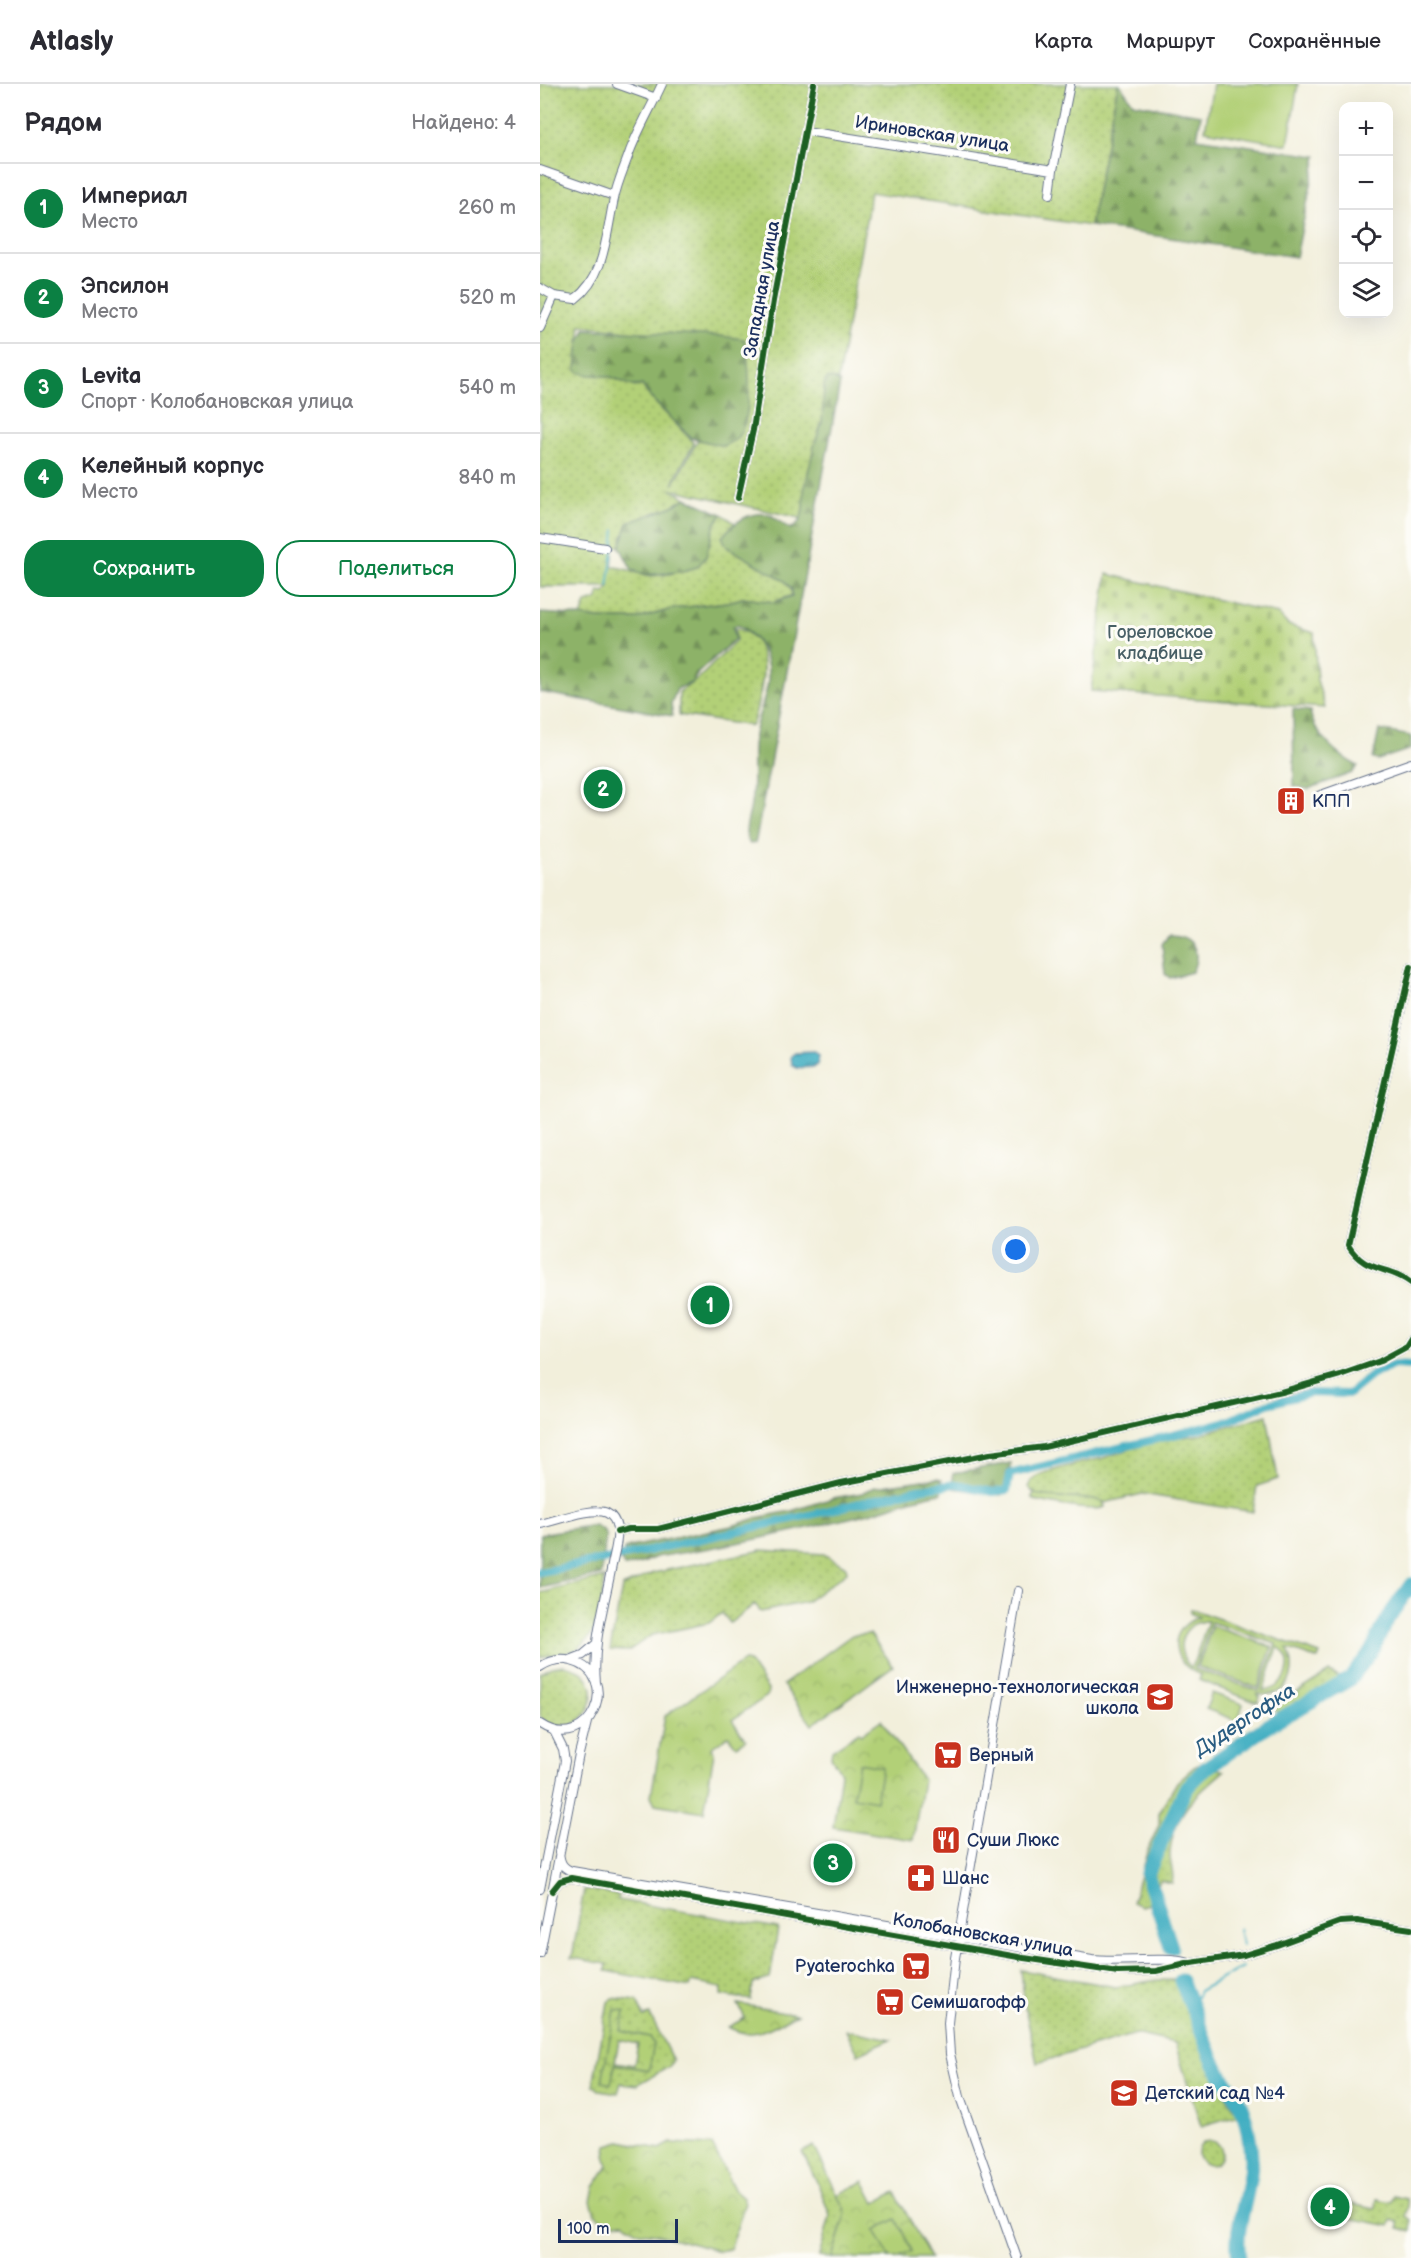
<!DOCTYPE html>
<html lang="ru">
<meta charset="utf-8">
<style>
body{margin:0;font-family:"Balsamiq Sans",sans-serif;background:#f7f7f7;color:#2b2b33}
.controls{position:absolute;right:18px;top:18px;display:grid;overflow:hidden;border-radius:12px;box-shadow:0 6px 24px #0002}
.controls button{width:54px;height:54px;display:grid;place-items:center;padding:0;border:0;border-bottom:2px solid #e1e1e2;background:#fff;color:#2b2b33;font:30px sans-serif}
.scale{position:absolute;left:18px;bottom:15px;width:120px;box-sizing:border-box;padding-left:6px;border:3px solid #1b2f5e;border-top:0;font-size:16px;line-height:21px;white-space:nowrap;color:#1b2f5e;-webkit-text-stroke:4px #fdfcf7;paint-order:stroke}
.you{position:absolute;left:476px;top:1166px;width:21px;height:21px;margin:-15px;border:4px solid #fff;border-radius:50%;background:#1a73e8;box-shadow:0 0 0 9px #1a73e833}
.badge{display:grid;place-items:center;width:39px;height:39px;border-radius:50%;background:#0b8043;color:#fff;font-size:20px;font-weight:700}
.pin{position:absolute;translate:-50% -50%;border:3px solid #fff;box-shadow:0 2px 6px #0006}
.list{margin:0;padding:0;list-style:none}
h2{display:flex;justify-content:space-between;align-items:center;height:78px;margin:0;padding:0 24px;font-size:26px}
h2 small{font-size:20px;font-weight:400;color:#7c7c81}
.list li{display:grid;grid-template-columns:39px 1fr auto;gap:18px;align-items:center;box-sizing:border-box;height:90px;padding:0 24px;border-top:2px solid #e1e1e2}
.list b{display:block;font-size:22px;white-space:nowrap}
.list p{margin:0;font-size:20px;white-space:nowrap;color:#7c7c81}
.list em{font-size:20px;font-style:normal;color:#7c7c81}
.actions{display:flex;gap:12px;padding:18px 24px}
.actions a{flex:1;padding:14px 0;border:2px solid #0b8043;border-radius:24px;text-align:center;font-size:21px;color:#0b8043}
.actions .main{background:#0b8043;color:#fff}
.icon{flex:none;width:33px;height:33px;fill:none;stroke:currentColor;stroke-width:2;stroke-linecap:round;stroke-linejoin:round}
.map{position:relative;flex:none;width:871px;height:2174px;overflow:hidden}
header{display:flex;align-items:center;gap:36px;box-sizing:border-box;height:84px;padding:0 30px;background:#fff;border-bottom:2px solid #e1e1e2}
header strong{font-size:28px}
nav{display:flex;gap:33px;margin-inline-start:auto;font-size:21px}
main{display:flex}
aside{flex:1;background:#fff}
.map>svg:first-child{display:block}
.grass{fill:url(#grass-dots);stroke:#66806a;stroke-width:1.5;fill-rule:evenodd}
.forest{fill:url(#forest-firs);stroke:#547063;stroke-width:1.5}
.wetland{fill:url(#wetland-marsh);stroke:#66806a;stroke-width:1.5}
.cemetery{fill:url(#cemetery-stones);stroke:#66806a;stroke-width:1.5}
.park{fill:url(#park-crowns);stroke:#66806a;stroke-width:1.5;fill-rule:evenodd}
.pitch{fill:#b2d077;stroke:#66806a;stroke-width:1.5;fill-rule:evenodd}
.water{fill:url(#water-waves);stroke:#2f6f90;stroke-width:1.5}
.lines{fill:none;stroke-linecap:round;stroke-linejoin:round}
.stream{stroke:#43afc2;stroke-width:2}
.canal{stroke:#43afc2;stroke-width:8}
.river{stroke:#43afc2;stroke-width:15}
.minor-casing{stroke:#66728a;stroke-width:10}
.minor{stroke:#fff;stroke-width:8}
.cycleway-casing{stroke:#fdfcf7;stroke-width:10}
.cycleway{stroke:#1b5e20;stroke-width:6}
.labels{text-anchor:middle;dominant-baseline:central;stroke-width:6;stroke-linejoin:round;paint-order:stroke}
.street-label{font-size:18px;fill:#1b2f5e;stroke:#fdfcf7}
.park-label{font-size:18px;fill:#485f66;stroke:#fdfcf7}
.poi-label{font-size:18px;fill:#1b2f5e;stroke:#fdfcf7;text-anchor:start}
.water-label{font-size:20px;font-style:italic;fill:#295c81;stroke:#fdfcf7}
</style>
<header>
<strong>Atlasly</strong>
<nav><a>Карта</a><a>Маршрут</a><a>Сохранённые</a></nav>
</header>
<main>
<aside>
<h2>Рядом<small>Найдено: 4</small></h2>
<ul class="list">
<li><span class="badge">1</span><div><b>Империал</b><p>Место</p></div><em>260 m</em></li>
<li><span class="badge">2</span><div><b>Эпсилон</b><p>Место</p></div><em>520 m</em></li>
<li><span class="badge">3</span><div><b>Levita</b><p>Спорт · Колобановская улица</p></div><em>540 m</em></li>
<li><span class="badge">4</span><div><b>Келейный корпус</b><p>Место</p></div><em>840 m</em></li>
</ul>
<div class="actions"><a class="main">Сохранить</a><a>Поделиться</a></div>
</aside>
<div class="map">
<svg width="871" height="2174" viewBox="0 0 871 2174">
<defs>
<pattern id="grass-dots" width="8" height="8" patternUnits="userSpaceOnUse" patternTransform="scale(1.5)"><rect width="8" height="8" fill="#b2d077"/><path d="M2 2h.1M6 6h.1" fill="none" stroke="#98b369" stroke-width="1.8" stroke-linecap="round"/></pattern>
<pattern id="forest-firs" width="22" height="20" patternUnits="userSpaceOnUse" patternTransform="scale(1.5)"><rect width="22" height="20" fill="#8db268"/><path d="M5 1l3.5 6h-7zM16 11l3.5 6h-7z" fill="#729159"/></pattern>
<pattern id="wetland-marsh" width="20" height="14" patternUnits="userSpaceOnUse" patternTransform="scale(1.5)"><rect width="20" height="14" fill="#b2d077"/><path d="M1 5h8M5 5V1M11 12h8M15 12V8" fill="none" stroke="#98b369"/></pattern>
<pattern id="cemetery-stones" width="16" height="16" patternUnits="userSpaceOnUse" patternTransform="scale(1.5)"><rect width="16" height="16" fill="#b2d077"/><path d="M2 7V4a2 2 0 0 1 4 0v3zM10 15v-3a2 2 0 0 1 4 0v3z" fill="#98b369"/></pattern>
<pattern id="park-crowns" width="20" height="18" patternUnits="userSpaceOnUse" patternTransform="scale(1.5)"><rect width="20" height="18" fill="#b2d077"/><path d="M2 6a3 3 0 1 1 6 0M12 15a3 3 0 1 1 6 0" fill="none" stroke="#98b369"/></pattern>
<pattern id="water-waves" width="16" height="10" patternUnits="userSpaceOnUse" patternTransform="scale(1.5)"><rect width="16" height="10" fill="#43afc2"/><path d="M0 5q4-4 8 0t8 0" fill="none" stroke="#378fa1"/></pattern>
</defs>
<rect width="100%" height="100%" fill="#fdfcf7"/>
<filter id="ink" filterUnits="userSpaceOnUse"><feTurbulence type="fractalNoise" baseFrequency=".0167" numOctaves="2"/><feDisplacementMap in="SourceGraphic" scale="12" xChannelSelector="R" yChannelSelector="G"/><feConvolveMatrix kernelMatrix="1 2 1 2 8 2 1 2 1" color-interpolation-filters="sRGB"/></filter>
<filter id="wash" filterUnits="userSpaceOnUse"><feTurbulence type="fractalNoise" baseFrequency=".008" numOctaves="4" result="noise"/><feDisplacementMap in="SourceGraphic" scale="24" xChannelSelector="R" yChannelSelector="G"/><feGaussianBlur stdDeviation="1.35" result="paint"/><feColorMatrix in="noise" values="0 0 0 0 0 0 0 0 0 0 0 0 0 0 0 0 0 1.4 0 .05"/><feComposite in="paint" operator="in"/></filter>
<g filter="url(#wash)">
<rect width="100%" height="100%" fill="#f2efdb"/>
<path class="grass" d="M0,0H578L550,142L331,108L273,437L131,405L146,414L133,422L88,439L80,463L74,461L72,483C84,483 93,488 104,491C120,494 142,487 157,483L175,440L182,430L195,439L191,442L192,466C208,475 251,491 252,511L234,518L203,514L187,518L132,525L97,535H59L41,533L46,519L58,515L59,508L65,509L69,503H0ZM41,241L209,263L133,401L137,390L154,359L110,313L102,301L95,303L70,293L36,286Z
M195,544C239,554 220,610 213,639L211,642L139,631V608L158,595L196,557Z
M727,1331L738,1395L717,1402L713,1428L602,1410L564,1419L554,1415L520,1414L496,1411L488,1403L491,1397L501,1390L528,1382L563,1374L602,1361L639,1353L653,1352Z
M222,1466L284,1470L306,1483L307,1488L266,1518L221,1528L215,1520L190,1539L182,1529L169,1539L112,1551L88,1567L70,1566L82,1503L113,1489Z
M65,1493C60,1518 60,1557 32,1567C21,1571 10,1569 0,1574V1509Z
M23,1581C80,1589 43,1670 0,1633V1590L11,1583Z
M789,1588L805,1596L741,1633L733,1624Z
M663,1679L684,1687C656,1711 631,1731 630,1772C630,1781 635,1790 632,1799L620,1796L609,1820L602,1822L592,1818L608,1765L619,1741V1729L637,1698L654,1683Z
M44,1805L79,1811L78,1816L238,1844L230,1895L213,1899L211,1916L181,1911L182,1904L152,1898L150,1903L66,1887L67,1880L32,1874Z
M481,1886L576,1903L617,1896H636L675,1993L698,2031L661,2042L635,1959L595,1950L497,1979L485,1924Z
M73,1914L97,1917L104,1933L110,1931L133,1977L129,1983L97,2001L81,1999L78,2009L59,2006L53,2001L68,1918ZM76,1927L81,1947L110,1953L109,1986L75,1980Z
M658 2069a12 12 0 1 1 24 0a12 12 0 1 1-24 0Z
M274,2062L306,2128L292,2174L279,2172L290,2132L278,2100L262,2068Z
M854,2112L867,2115L868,2123L866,2132L871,2136V2148L859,2144V2138L852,2136L850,2142L804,2133L806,2119L835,2125L837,2115L852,2118Z"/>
<path class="forest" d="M578,0H580L593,19L661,31L657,54L777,72L756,173L550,142Z
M45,245L180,252L204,255C210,278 214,339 195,356C192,358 186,360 183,362L151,354L110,313L102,301C90,305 82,295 70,293C58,290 46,294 36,286L39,259Z
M293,294L300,299L216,756L215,759L210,760C201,749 210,733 211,720C215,697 211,674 214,651C217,633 226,615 228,597C230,572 219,552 197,541L193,543L195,555L158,589L153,598L137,605L131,620L133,632L0,608V529L32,531L59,535H97L132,525L187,518L203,514L234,518L252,512V506L245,497L187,463L182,453C193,439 212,424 232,432C239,436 244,442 251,445L260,437L264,424V407L274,362L282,338L284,301L287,295Z
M146,414L182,430L175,440L166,473L157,483L140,488L106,491L92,486L80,463L88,439L133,422Z
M753,625L770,627C773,649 798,672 818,682L812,689L768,705L754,702Z
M839,646L871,652V665L838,676L833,675Z
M629,851C653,851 662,867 652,888L630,894L625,890L622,860Z
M471,1379L470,1401L461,1411L414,1404L413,1389Z
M397,1394L402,1395V1409C374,1413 349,1424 322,1431C254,1448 186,1463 116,1473L103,1479L85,1483L81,1477L85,1465L90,1463L192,1442L220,1433L251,1427L293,1414L322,1409L335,1403Z
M55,1441L63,1446L66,1452L61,1491L0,1504V1450Z"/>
<path class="wetland" d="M494,1410L520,1414L554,1415L564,1419L565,1423C552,1429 510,1419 494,1416L492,1412Z"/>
<path class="cemetery" d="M567,490L738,530L748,541L774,549L777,596L785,624L551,607Z"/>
<path class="park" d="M330,1550L353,1582L272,1641L243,1601L312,1551Z
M204,1577L209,1578L228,1606L227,1612L192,1636L206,1656L196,1662L188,1652L171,1664L174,1669L164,1728L115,1720L111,1712L125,1632Z
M341,1636L383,1696L373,1756L293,1743L301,1689L291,1673L292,1666L319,1648L321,1650Z
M198,1920L257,1930C233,1942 214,1958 188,1943L205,1934Z
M75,1926L85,1928L81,1947L110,1953L114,1960L109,1986L75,1980L71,2000L62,1998ZM79,1956L98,1960L94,1981L75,1978Z
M306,1946L351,1955L318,1970Z
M80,2057L120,2065L131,2059L172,2061L195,2107L203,2114L205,2119L190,2165L179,2167L117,2150L99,2148L84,2138L74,2139L63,2136L55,2130L51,2117L54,2103L68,2082L65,2071L67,2061Z
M324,2097L335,2119L355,2108L390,2174H292L306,2128L297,2111Z"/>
<path class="pitch" d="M673,0H758L748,61L665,46Z
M651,1525L780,1570L778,1575L747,1564C760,1589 747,1615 717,1610L720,1613L718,1619L659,1596L661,1591C630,1580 626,1545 659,1533L650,1529ZM668,1537L652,1583H651C632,1566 642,1537 668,1537ZM671,1538L736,1560L719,1607L655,1585ZM738,1563C758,1577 746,1605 723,1607Z
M672,1542L732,1563L718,1604L658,1583Z
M672,1609L703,1620L698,1637L666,1625Z
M319,1679L342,1683L336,1717L313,1713Z
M356,2135L372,2167L358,2174H350L335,2146Z"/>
<path class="water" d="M274,968L278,972V980L275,983L257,984L252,981L251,972L255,969Z"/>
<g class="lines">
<path class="stream" d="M73,464L75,446
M68,503L73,466
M699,1845L702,1861
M653,1923L659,1907L703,1883"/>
<path class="canal" d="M0,1488L94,1470L274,1430L378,1405L416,1400L453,1408L467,1406L470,1390L650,1347L690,1336L727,1320L771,1309L809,1310L832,1291L854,1281L871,1282"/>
<path class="river" d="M631,1863L607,1790L633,1732L645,1706L654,1696L666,1684L726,1643L810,1595L831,1568L848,1534L871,1501
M641,1897C653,1923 662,1951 674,1978C680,1991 688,2001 696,2012C706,2029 710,2055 711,2074C712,2108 693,2141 699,2174"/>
</g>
</g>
<g filter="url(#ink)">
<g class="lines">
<g class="minor-casing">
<path id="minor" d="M77,0L116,14
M266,47L513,86
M0,86L74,112
M510,110L513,86L530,0
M0,204L14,212L35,215C66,192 66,149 74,115C77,99 85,82 90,67C99,44 112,22 122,0
M0,244L14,212
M198,414L213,346L233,217L274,0
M0,454L65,464
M778,712L871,679
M871,882L808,1161C825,1190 849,1181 871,1199
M0,1440C15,1437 54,1422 67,1429C73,1432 76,1439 77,1444C79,1455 74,1470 72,1481C65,1520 52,1559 56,1599
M77,1448L89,1445H118L301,1399L450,1370L504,1363L741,1308L800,1291L840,1277L866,1263L871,1255
M30,1576L43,1571L56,1560
M0,1583C9,1577 20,1574 31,1577C84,1590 50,1673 0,1640
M19,1768C20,1778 22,1784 32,1787L552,1876C584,1879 622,1872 650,1879
M0,1805L25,1677L23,1665L14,1647
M12,1807L20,1797L31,1794L484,1874L578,1888L616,1887L651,1879L704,1871L737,1861L800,1838L817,1837L871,1845
M0,1870L39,1670L47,1638
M477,2174L420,2013L410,1970L408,1939L415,1874L478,1507"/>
</g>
<use href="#minor" class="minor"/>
<g class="cycleway-casing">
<path id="cycleway" d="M198,414L213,346L233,217L274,0
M871,882L808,1161C825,1190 849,1181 871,1199
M77,1448L89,1445H118L301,1399L450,1370L504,1363L741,1308L800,1291L840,1277L866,1263L871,1255
M12,1807L20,1797L31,1794L484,1874L578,1888L616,1887L651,1879L704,1871L737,1861L800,1838L817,1837L871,1845"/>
</g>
<use href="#cycleway" class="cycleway"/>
</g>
</g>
<defs>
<g id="building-square" transform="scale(1.5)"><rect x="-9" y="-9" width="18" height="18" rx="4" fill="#c8321e" stroke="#fdfcf7"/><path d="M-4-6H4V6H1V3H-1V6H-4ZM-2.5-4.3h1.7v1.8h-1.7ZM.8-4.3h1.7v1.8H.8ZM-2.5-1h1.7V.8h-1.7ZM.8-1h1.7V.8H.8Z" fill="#fff"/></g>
<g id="school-square" transform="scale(1.5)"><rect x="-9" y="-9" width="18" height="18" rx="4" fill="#c8321e" stroke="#fdfcf7"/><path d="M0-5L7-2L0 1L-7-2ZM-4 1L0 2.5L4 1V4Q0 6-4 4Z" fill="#fff"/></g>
<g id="supermarket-square" transform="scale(1.5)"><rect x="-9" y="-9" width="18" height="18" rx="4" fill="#c8321e" stroke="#fdfcf7"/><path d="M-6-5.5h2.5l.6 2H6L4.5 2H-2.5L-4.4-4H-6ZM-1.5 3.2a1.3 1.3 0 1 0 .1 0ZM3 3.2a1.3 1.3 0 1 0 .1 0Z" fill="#fff"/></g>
<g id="restaurant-square" transform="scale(1.5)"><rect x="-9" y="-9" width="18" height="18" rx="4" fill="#c8321e" stroke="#fdfcf7"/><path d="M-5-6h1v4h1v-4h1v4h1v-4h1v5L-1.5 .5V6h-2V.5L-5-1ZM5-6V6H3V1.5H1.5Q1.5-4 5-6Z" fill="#fff"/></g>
<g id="pharmacy-square" transform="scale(1.5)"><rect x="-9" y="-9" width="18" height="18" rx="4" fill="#c8321e" stroke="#fdfcf7"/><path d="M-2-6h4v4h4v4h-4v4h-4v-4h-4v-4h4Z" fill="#fff"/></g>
</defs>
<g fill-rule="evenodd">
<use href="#building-square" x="751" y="717"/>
<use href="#school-square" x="620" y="1613"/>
<use href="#supermarket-square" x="408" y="1671"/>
<use href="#restaurant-square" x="406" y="1756"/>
<use href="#pharmacy-square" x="381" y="1794"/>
<use href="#supermarket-square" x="376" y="1882"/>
<use href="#supermarket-square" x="350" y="1918"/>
<use href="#school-square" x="584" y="2009"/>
</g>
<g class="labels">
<g class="street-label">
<text transform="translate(392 50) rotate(9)">Ириновская улица</text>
<text transform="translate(222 205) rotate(-80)">Западная улица</text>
<text transform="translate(443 1851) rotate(10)">Колобановская улица</text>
</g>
<g class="park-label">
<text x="620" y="548">Гореловское<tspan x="620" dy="21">кладбище</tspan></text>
</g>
<g class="poi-label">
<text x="772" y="717">КПП</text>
<text x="599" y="1603" text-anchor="end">Инженерно-технологическая<tspan x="599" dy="21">школа</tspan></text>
<text x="429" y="1671">Верный</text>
<text x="427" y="1756">Суши Люкс</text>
<text x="402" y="1794">Шанс</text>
<text x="355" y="1882" text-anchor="end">Pyaterochka</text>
<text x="371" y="1918">Семишагофф</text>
<text x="605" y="2009">Детский сад №4</text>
</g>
<g class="water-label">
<text transform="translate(705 1636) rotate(-33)">Дудергофка</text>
</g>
</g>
</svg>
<div class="controls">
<button>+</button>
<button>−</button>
<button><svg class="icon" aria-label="locate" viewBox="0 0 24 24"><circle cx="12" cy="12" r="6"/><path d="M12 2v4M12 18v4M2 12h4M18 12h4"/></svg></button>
<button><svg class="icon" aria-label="layers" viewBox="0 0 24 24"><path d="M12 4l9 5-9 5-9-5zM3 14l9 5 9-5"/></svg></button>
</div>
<div class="scale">100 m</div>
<div class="you"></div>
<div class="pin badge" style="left:170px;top:1221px">1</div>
<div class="pin badge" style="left:63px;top:705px">2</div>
<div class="pin badge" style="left:293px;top:1779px">3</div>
<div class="pin badge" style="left:790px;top:2123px">4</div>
</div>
</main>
